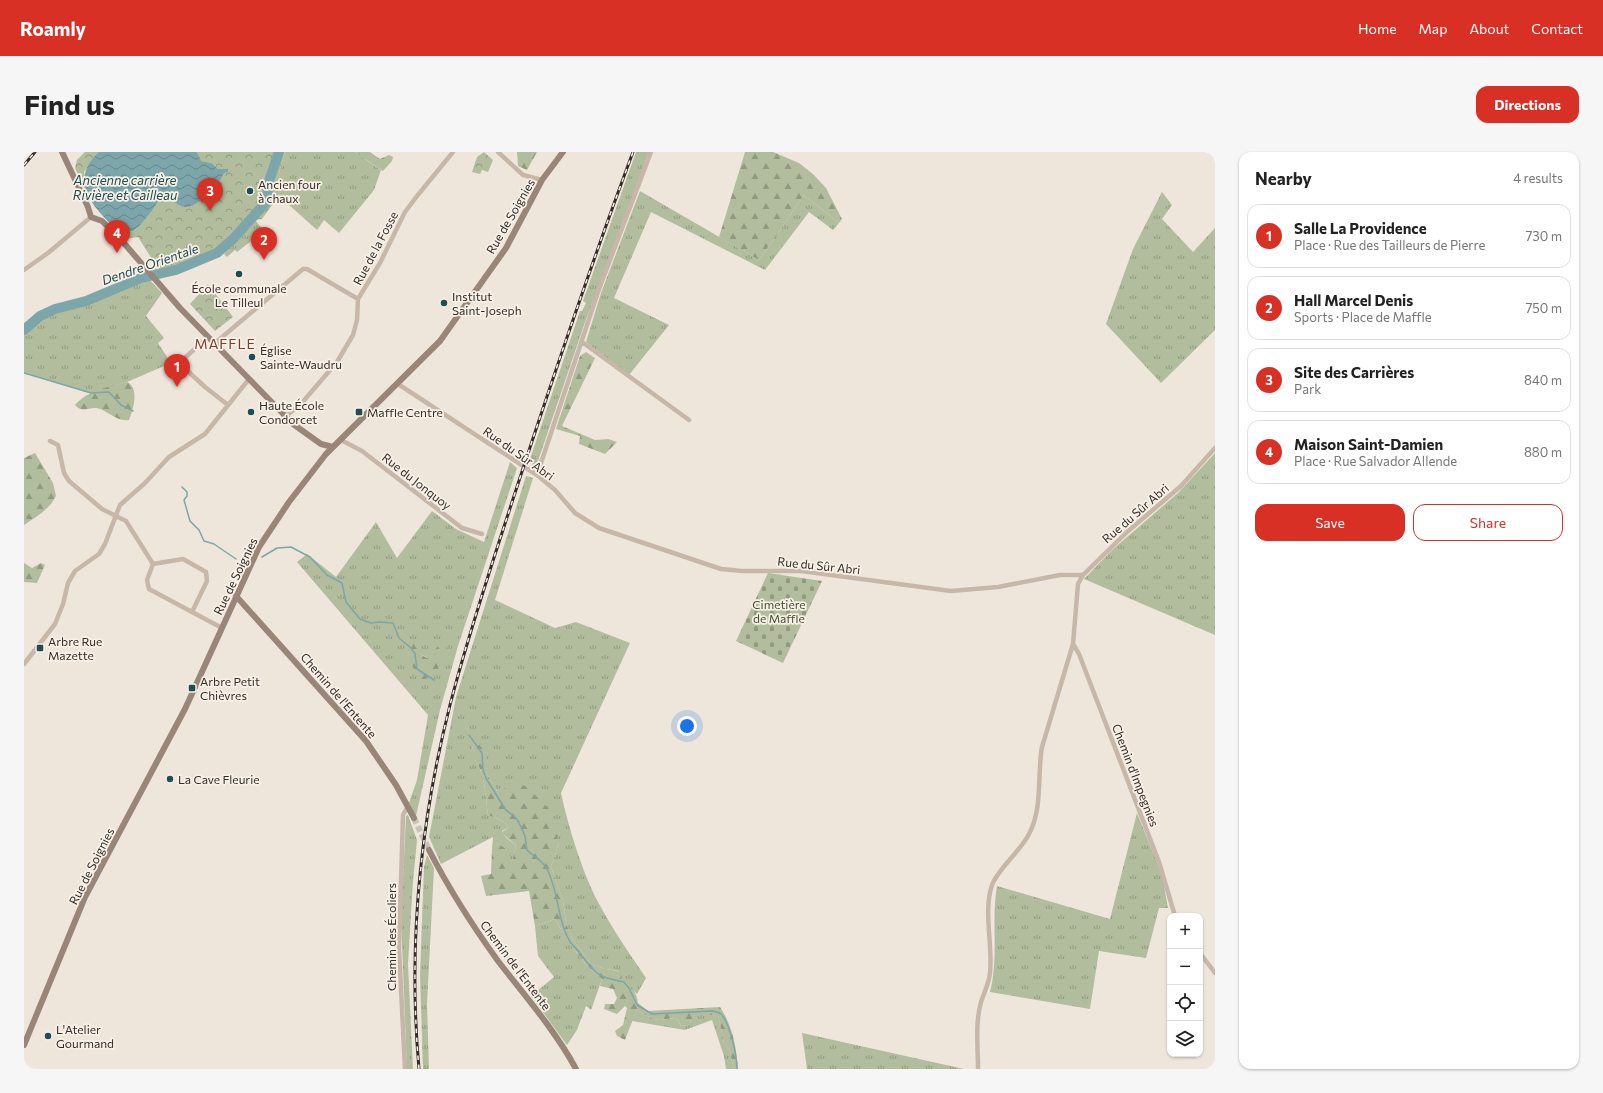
<!DOCTYPE html>
<meta charset="utf-8">
<style>
body{margin:0;font-family:Commissioner,sans-serif;background:#f6f6f6;color:#222}
.controls{position:absolute;right:12px;bottom:12px;display:grid;overflow:hidden;border-radius:8px;box-shadow:0 1px 3px #0004}
.controls button{width:36px;height:36px;display:grid;place-items:center;padding:0;border:0;border-bottom:1px solid #e0e0e0;background:#fff;color:#222;font:20px sans-serif}
.you{position:absolute;left:663px;top:574px;width:14px;height:14px;margin:-10px;border:3px solid #fff;border-radius:50%;background:#1a73e8;box-shadow:0 0 0 6px #1a73e833}
.badge{display:grid;place-items:center;width:26px;height:26px;border-radius:50%;background:#d93025;color:#fff;font-size:13px;font-weight:700}
.pin{position:absolute;translate:-50% -33px;filter:drop-shadow(0 1px 2px #0008)}
.pin::after{content:'';position:absolute;top:21px;width:14px;height:12px;background:inherit;clip-path:polygon(0 0,100% 0,50% 100%)}
.list{margin:0;padding:0;list-style:none}
h2{display:flex;justify-content:space-between;align-items:center;height:52px;margin:0;padding:0 16px;font-size:17px}
h2 small{font-size:13px;font-weight:400;color:#767676}
.list li{display:grid;grid-template-columns:26px 1fr auto;gap:12px;align-items:center;box-sizing:border-box;height:64px;margin:0 8px 8px;padding:0 8px;border:1px solid #e0e0e0;border-radius:12px}
.list b{display:block;font-size:15px;white-space:nowrap}
.list p{margin:0;font-size:13px;white-space:nowrap;color:#767676}
.list em{font-size:13px;font-style:normal;color:#767676}
.actions{display:flex;gap:8px;padding:12px 16px}
.actions a{flex:1;padding:9px 0;border:1px solid #d93025;border-radius:12px;text-align:center;font-size:14px;color:#d93025}
.actions .main{background:#d93025;color:#fff}
.icon{flex:none;width:22px;height:22px;fill:none;stroke:currentColor;stroke-width:2;stroke-linecap:round;stroke-linejoin:round}
.map{position:relative;flex:none;width:1191px;height:917px;overflow:hidden;border-radius:12px}
header{display:flex;align-items:center;gap:24px;box-sizing:border-box;height:56px;padding:0 20px;background:#d93025;color:#fff}
header strong{font-size:19px}
nav{display:flex;gap:22px;margin-inline-start:auto;font-size:14px}
.intro{display:flex;align-items:center;justify-content:space-between;box-sizing:border-box;height:96px;padding:0 24px}
h1{margin:0;font-size:28px}
.button{padding:10px 18px;border-radius:12px;background:#d93025;color:#fff;font-size:14px;font-weight:700}
main{display:flex;gap:24px;padding:0 24px}
aside{flex:1;background:#fff;border-radius:12px;box-shadow:0 1px 3px #0004}
.map>svg:first-child{display:block}
.grass{fill:url(#grass-tufts);fill-rule:evenodd}
.forest{fill:url(#forest-firs)}
.cemetery{fill:url(#cemetery-stones)}
.park{fill:url(#park-crowns)}
.water{fill:url(#water-waves)}
.lines{fill:none;stroke-linecap:round;stroke-linejoin:round}
.stream{stroke:#7ca6aa;stroke-width:1.5}
.river{stroke:#7ca6aa;stroke-width:10}
.secondary-tunnel{stroke:#cac1b7;stroke-width:6;stroke-dasharray:6 3;stroke-linecap:butt}
.street{stroke:#c6b7a8;stroke-width:4.5}
.secondary{stroke:#9a8679;stroke-width:6}
.rail-casing{stroke:#342c27;stroke-width:3}
.rail{stroke:#f7f0e7;stroke-width:1.5;stroke-dasharray:4.5;stroke-linecap:butt}
.poi-dot{fill:#214c51;stroke:#f7f0e7;stroke-width:1.5}
.labels{text-anchor:middle;dominant-baseline:central;stroke-width:3.5;stroke-linejoin:round;paint-order:stroke}
.poi-label{font-size:12px;fill:#342c27;stroke:#f7f0e7;text-anchor:start}
.street-label{font-size:12px;fill:#342c27;stroke:#f7f0e7}
.park-label{font-size:12px;fill:#42502d;stroke:#f7f0e7}
.water-label{font-size:13px;font-style:italic;fill:#214c51;stroke:#f7f0e7}
.quarter-label{font-size:14px;letter-spacing:1px;fill:#7c3e27;stroke:#f7f0e7}
</style>
<header>
<strong>Roamly</strong>
<nav><a>Home</a><a>Map</a><a>About</a><a>Contact</a></nav>
</header>
<div class="intro"><h1>Find us</h1><a class="button">Directions</a></div>
<main>
<div class="map">
<svg width="1191" height="917" viewBox="0 0 1191 917">
<defs>
<pattern id="grass-tufts" width="24" height="20" patternUnits="userSpaceOnUse"><rect width="24" height="20" fill="#b1bd9c"/><path d="M3 7l-1-3M5 7V3M7 7l1-3M15 17l-1-3M17 17v-4M19 17l1-3" fill="none" stroke="#919a7f"/></pattern>
<pattern id="forest-firs" width="22" height="20" patternUnits="userSpaceOnUse"><rect width="22" height="20" fill="#b1bd9c"/><path d="M5 1l3.5 6h-7zM16 11l3.5 6h-7z" fill="#919a7f"/></pattern>
<pattern id="cemetery-stones" width="16" height="16" patternUnits="userSpaceOnUse"><rect width="16" height="16" fill="#b1bd9c"/><path d="M2 7V4a2 2 0 0 1 4 0v3zM10 15v-3a2 2 0 0 1 4 0v3z" fill="#919a7f"/></pattern>
<pattern id="park-crowns" width="20" height="18" patternUnits="userSpaceOnUse"><rect width="20" height="18" fill="#b1bd9c"/><path d="M2 6a3 3 0 1 1 6 0M12 15a3 3 0 1 1 6 0" fill="none" stroke="#919a7f"/></pattern>
<pattern id="water-waves" width="16" height="10" patternUnits="userSpaceOnUse"><rect width="16" height="10" fill="#7ca6aa"/><path d="M0 5q4-4 8 0t8 0" fill="none" stroke="#66878a"/></pattern>
</defs>
<rect width="100%" height="100%" fill="#efe6db"/>
<path class="grass" d="M261,0H331L357,18L350,38L315,81L300,68L293,78L255,44L256,42L255,21Z
M612,0H625L560,173L512,315L505,310L556,159H558L562,151L559,149Z
M616,39L735,108L780,43L815,71L809,78L785,60L741,118L627,60L590,146L645,173L605,223L562,190L577,141Z
M1138,40L1148,53L1138,67L1169,100L1191,76V178L1137,231L1082,172L1109,97Z
M232,69L240,79L213,100L211,98L203,105L200,102Z
M124,126L138,141L122,164L140,186L134,191L147,211L103,230L67,241L0,221V178L16,164Z
M1191,301V483L1060,427L1088,398L1154,341Z
M486,310L493,316L434,494L416,558L392,664L385,651L393,628L404,563L273,410L283,402L312,425L352,370L373,406L408,359L432,377L460,390ZM415,493L397,528L396,502L404,506Z
M502,324L509,326L471,448L531,476L552,470L606,491L537,641C544,674 558,719 573,748C587,775 605,801 622,826L613,842L602,831L597,829L594,819L581,817L567,812L549,788L542,771L539,748L527,715L535,691L474,641L462,620V601L448,587L438,569L450,591L448,596L451,601V608C461,620 462,648 464,663L481,670L484,676L478,679L482,686L492,693L488,711L481,696L475,692L468,696L469,685L417,712L405,685L432,545Z
M1113,661L1138,723L1144,756H1135L1122,806L1075,799L1066,857L966,840C975,805 967,769 973,734L1086,767Z
M384,663L393,688L389,729L384,812L389,917H383L377,768L382,664Z
M403,703L410,716L403,852L405,917H399L396,823L400,715Z
M531,767C544,790 557,810 578,827L567,858L562,854L553,878L543,893L507,844L530,825L514,804L511,774Z
M613,857C618,861 631,869 637,868C645,867 647,865 654,868L657,874L664,873L671,863L694,862L700,891L705,897L710,917H702L700,904L688,868L661,878L608,869Z
M778,881L940,917H783Z"/>
<path class="forest" d="M331,0H346L356,7L365,3L369,5L368,9L359,19Z
M493,0H513L503,18L494,14Z
M721,0H749L775,11L789,22L802,36L818,67L815,71L780,43L735,108L695,85Z
M562,200L571,206L538,274L571,288L584,287L593,290L581,302L555,292L556,284L532,277L556,204Z
M103,230C116,236 109,258 105,268C92,270 82,257 72,256C62,256 58,261 51,253C64,238 85,235 103,230Z
M11,301L29,331L32,344C25,358 13,364 0,373V306Z
M0,411L8,416L17,411L21,413L13,431L0,430Z
M381,489H388L396,502L403,506L415,493L423,494L411,524L397,528C390,516 379,503 381,489Z
M453,590L462,601V620L474,641L491,629L503,635L526,658L535,691L527,715L539,748L542,771L549,788L567,812L581,817L593,819L598,824L597,829C607,831 613,841 614,851L624,859L696,855C709,875 712,894 714,917H710L705,897L700,891L694,863H671L664,873L657,874L654,868C647,865 644,867 637,868C631,869 618,861 613,857L601,888L593,884L591,879L599,873L603,856L601,854L593,862L580,857L581,852H590L593,846L589,837L576,834L578,827C557,810 544,790 531,767L511,774L505,739L462,744L457,724L467,722L468,696L475,692L481,696L488,710L492,693L482,685L478,680L484,676L481,670L464,663C462,648 461,620 451,608V601L448,596L450,591Z"/>
<path class="cemetery" d="M744,421L798,429L759,511L712,489Z"/>
<path class="park" d="M61,0H75L60,20L64,44L51,16L53,8Z
M173,0H261L255,21L256,42L238,67L226,69L193,101L152,118L133,122L129,119L133,115L114,85L102,87L96,81C100,79 104,80 109,79C115,77 132,54 135,48L147,46L157,54L189,36L194,32L200,18L194,17L188,11L176,9Z
M460,0L469,8L464,20L458,18L456,22L448,20L453,5Z
M184,132L209,165L191,179L166,152Z"/>
<path class="water" d="M75,0H173L177,9L188,11L194,17H204V20L200,21L194,32L182,39C178,48 168,58 157,54C147,50 149,42 135,48C132,54 115,77 109,79C104,80 100,79 96,81C72,58 42,30 75,0Z"/>
<g class="lines">
<path class="stream" d="M0,221L67,241L85,240L97,253L109,259
M158,335L163,340V344L160,348L166,369L175,378L180,389L190,392L212,407
M238,405L253,396L267,395L286,405L303,423L318,431L322,450L336,467L347,471L356,470L369,471L375,486L387,496L391,502L393,517L410,528
M445,583L458,601L459,618L462,626L481,657L493,667L497,675L501,684L503,698C510,705 518,708 523,717C535,740 533,768 546,790C550,795 555,799 558,804C574,825 575,825 600,830L605,836L613,853L628,862L688,859C691,860 695,860 697,862C706,871 713,904 713,917"/>
<path class="river" d="M0,178L16,164L31,157L62,149L117,126L152,118L193,101L209,87L245,47L243,35L255,0"/>
<path class="secondary-tunnel" d="M390,666L405,698"/>
<path class="street" d="M474,0L499,23L518,28
M0,118L24,101L67,65
M184,185L155,211L181,235L204,253
M558,190L665,268
M191,191L279,117H283L334,147
M374,232L513,323L531,338L551,361L575,376L697,417L718,419H777L927,439L974,435L1036,423H1059L1103,380L1157,334L1191,296
M262,264L276,253L313,210L329,183L333,168L334,147L356,111L381,60L393,44L429,0
M317,288L338,299L438,376L458,382
M26,289L34,293L40,321L45,329L78,357L102,369L129,412
M513,323L575,137L627,0
M129,412L123,428L125,437L198,476
M129,412L159,407L182,420L183,429L168,460
M1049,492L1055,502L1135,710L1151,764
M0,512L31,472L39,452L44,431L51,419L75,402L81,392L96,353L121,331L145,305L181,282L225,227
M1176,801L1191,821
M381,917L375,796L379,663L384,654
M954,917C954,895 951,871 957,850C960,841 965,831 966,821C969,794 959,759 968,733C975,715 996,700 1005,682C1019,656 1013,623 1018,595L1049,492L1054,432L1059,423"/>
<path class="secondary" d="M38,0L64,55L67,65L78,69L99,90L156,156L269,272L297,292L309,295
M212,444L342,589L372,633L390,666
M405,698C425,737 448,773 474,809C501,844 531,878 552,917
M0,893L61,745L161,557L235,395L265,350L302,302L416,189L482,96L518,28L539,0"/>
<g class="rail-casing">
<path id="rail" d="M0,13L11,0
M395,917C384,795 396,671 426,553C444,483 467,415 489,347C527,231 566,115 609,0"/>
</g>
<use href="#rail" class="rail"/>
</g>
<g class="poi-dot">
<circle cx="226" cy="39" r="4"/>
<circle cx="215" cy="122" r="4"/>
<circle cx="420" cy="151" r="4"/>
<circle cx="228" cy="205" r="4"/>
<circle cx="227" cy="260" r="4"/>
<rect x="331" y="256" width="8" height="8" rx="2"/>
<rect x="12" y="492" width="8" height="8" rx="2"/>
<rect x="164" y="532" width="8" height="8" rx="2"/>
<circle cx="146" cy="627" r="4"/>
<circle cx="24" cy="884" r="4"/>
</g>
<g class="labels">
<g class="poi-label">
<text x="234" y="32">Ancien four<tspan x="234" dy="14">à chaux</tspan></text>
<text x="215" y="136" text-anchor="middle">École communale<tspan x="215" dy="14">Le Tilleul</tspan></text>
<text x="428" y="144">Institut<tspan x="428" dy="14">Saint-Joseph</tspan></text>
<text x="236" y="198">Église<tspan x="236" dy="14">Sainte-Waudru</tspan></text>
<text x="235" y="253">Haute École<tspan x="235" dy="14">Condorcet</tspan></text>
<text x="343" y="260">Maffle Centre</text>
<text x="24" y="489">Arbre Rue<tspan x="24" dy="14">Mazette</tspan></text>
<text x="176" y="529">Arbre Petit<tspan x="176" dy="14">Chièvres</tspan></text>
<text x="154" y="627">La Cave Fleurie</text>
<text x="32" y="877">L'Atelier<tspan x="32" dy="14">Gourmand</tspan></text>
</g>
<g class="street-label">
<text transform="translate(486 64) rotate(-60)">Rue de Soignies</text>
<text transform="translate(351 96) rotate(-62)">Rue de la Fosse</text>
<text transform="translate(495 301) rotate(35)">Rue du Sûr Abri</text>
<text transform="translate(393 329) rotate(38)">Rue du Jonquoy</text>
<text transform="translate(1111 361) rotate(-41)">Rue du Sûr Abri</text>
<text transform="translate(795 413) rotate(6)">Rue du Sûr Abri</text>
<text transform="translate(211 424) rotate(-64)">Rue de Soignies</text>
<text transform="translate(315 543) rotate(49)">Chemin de l'Entente</text>
<text transform="translate(1112 623) rotate(69)">Chemin d'Impegnies</text>
<text transform="translate(67 714) rotate(-63)">Rue de Soignies</text>
<text transform="translate(367 785) rotate(-90)">Chemin des Écoliers</text>
<text transform="translate(492 813) rotate(53)">Chemin de l'Entente</text>
</g>
<g class="park-label">
<text x="755" y="452">Cimetière<tspan x="755" dy="14">de Maffle</tspan></text>
</g>
<g class="water-label">
<text x="101" y="28">Ancienne carrière<tspan x="101" dy="15">Rivière et Cailleau</tspan></text>
<text transform="translate(126 112) rotate(-19)">Dendre Orientale</text>
</g>
<g class="quarter-label">
<text x="201" y="191">MAFFLE</text>
</g>
</g>
</svg>
<div class="controls">
<button>+</button>
<button>−</button>
<button><svg class="icon" aria-label="locate" viewBox="0 0 24 24"><circle cx="12" cy="12" r="6"/><path d="M12 2v4M12 18v4M2 12h4M18 12h4"/></svg></button>
<button><svg class="icon" aria-label="layers" viewBox="0 0 24 24"><path d="M12 4l9 5-9 5-9-5zM3 14l9 5 9-5"/></svg></button>
</div>
<div class="you"></div>
<div class="pin badge" style="left:153px;top:235px">1</div>
<div class="pin badge" style="left:240px;top:108px">2</div>
<div class="pin badge" style="left:186px;top:59px">3</div>
<div class="pin badge" style="left:93px;top:101px">4</div>
</div>
<aside>
<h2>Nearby<small>4 results</small></h2>
<ul class="list">
<li><span class="badge">1</span><div><b>Salle La Providence</b><p>Place · Rue des Tailleurs de Pierre</p></div><em>730 m</em></li>
<li><span class="badge">2</span><div><b>Hall Marcel Denis</b><p>Sports · Place de Maffle</p></div><em>750 m</em></li>
<li><span class="badge">3</span><div><b>Site des Carrières</b><p>Park</p></div><em>840 m</em></li>
<li><span class="badge">4</span><div><b>Maison Saint-Damien</b><p>Place · Rue Salvador Allende</p></div><em>880 m</em></li>
</ul>
<div class="actions"><a class="main">Save</a><a>Share</a></div>
</aside>
</main>
